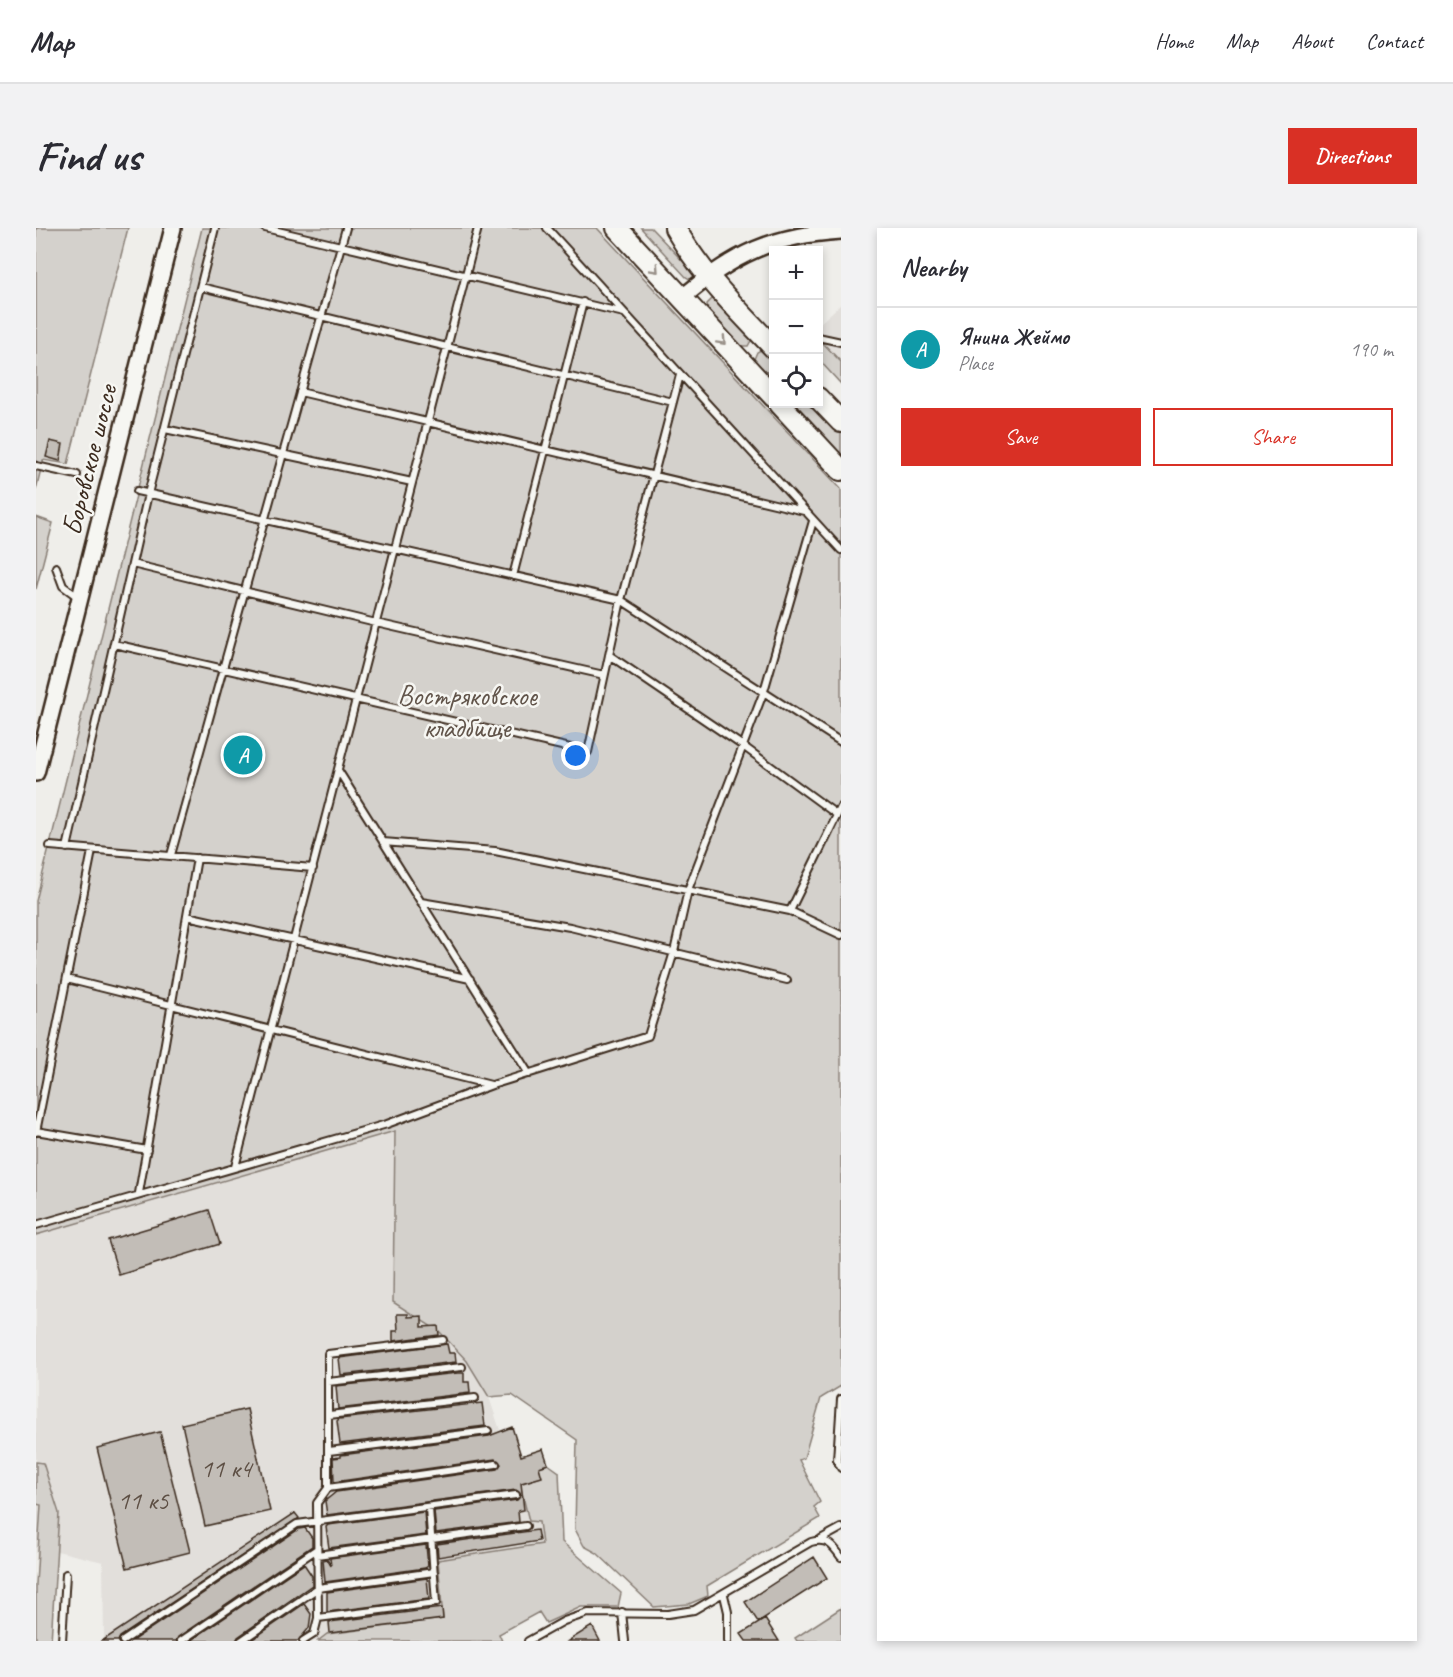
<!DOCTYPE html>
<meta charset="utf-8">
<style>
body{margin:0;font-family:Caveat,sans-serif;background:#f2f2f3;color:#2b2b33}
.controls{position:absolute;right:18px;top:18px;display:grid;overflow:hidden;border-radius:0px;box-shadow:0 3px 9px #0003}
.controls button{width:54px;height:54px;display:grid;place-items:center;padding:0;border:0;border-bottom:2px solid #e1e1e2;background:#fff;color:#2b2b33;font:30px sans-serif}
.you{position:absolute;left:540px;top:528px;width:21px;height:21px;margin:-15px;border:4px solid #fff;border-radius:50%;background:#1a73e8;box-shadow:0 0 0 9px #1a73e833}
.badge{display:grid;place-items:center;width:39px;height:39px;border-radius:50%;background:#d93025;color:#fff;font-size:20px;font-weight:700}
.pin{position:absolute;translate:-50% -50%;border:3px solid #fff;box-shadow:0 2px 6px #0006}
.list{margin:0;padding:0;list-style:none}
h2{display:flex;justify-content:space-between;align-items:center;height:78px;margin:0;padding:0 24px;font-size:26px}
h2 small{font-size:20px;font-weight:400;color:#7c7c81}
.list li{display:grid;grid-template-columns:39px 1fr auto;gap:18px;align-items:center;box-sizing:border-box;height:84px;padding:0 24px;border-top:2px solid #e1e1e2}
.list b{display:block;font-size:22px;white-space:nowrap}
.list p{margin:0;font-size:20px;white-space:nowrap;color:#7c7c81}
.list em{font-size:20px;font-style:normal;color:#7c7c81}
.actions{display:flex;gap:12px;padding:18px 24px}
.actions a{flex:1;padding:14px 0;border:2px solid #d93025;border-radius:0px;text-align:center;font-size:21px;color:#d93025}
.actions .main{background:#d93025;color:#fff}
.icon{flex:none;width:33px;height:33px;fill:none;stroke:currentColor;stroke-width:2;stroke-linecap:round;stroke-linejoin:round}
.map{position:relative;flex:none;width:805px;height:1413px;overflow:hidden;border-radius:0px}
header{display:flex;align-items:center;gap:36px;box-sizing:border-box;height:84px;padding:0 30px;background:#fff;border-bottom:2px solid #e1e1e2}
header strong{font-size:28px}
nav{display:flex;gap:33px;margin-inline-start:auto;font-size:21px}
.intro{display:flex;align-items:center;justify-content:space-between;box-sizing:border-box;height:144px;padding:0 36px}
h1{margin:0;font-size:42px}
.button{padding:15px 27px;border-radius:0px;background:#d93025;color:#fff;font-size:21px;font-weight:700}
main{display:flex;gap:36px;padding:0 36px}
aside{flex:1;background:#fff;border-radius:0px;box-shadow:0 3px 9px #0003}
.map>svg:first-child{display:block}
.built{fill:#e2dfdb}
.green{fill:#d4d1cc;stroke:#887e75;stroke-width:1.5}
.building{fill:#c2bdb7;stroke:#3b2a1e;stroke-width:1.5}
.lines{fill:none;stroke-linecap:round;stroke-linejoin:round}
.service-casing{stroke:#3b2a1e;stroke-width:10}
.tertiary-casing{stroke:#3b2a1e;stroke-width:20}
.primary-casing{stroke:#3b2a1e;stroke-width:24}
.service{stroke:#f6f6f2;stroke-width:6}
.tertiary{stroke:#f6f6f2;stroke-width:15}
.primary{stroke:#f6f6f2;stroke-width:20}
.oneway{stroke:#989088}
.labels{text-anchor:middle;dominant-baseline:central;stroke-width:5;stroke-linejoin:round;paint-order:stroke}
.number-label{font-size:26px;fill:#5d4f44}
.street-label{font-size:28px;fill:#3b2a1e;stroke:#f6f6f2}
.park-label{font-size:28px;fill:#61544a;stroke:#f6f6f2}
</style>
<header>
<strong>Map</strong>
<nav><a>Home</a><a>Map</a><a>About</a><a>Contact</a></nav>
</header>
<div class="intro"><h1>Find us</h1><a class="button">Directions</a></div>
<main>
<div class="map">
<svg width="805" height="1413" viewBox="0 0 805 1413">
<rect width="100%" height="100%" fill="#efeeea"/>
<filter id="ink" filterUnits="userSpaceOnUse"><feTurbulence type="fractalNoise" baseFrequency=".0167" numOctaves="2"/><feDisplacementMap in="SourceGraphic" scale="12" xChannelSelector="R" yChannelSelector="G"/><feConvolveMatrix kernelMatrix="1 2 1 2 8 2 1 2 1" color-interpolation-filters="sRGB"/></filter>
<g filter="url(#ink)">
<path class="built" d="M805,76V134L783,110L782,97Z
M359,903L357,1074L404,1104L431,1133L453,1169L464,1202L461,1203V1232L467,1251L481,1247L493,1293L503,1294L506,1316L402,1332L407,1391L291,1406L282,1413H68L67,1334L21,1323L15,1413H0V1007Z"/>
<path class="green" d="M0,0H92L32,236L7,232L0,262Z
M166,0H561L805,261V1158L785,1170L768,1230L763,1232L784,1274L778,1279L784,1290L671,1358L672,1368L653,1376L618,1379L561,1325L548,1318L539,1301L541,1212L476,1167L453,1169L431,1133L404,1104L357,1074L359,903L0,1007V673Z
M605,0H615L663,50L657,53L650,49Z
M678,69L717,109L712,118H705L672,82L671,76Z
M787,115L805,134V156L783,132V119Z
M727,121L737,130V153L718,131L721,124Z
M759,176H780L805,203V226Z
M0,289L17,295L0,361Z
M0,1234L7,1235L23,1285L15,1413H0V1356L5,1277L0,1276Z
M512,1236L523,1244L526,1314L585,1365L582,1379H545L510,1395L503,1384L463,1406L466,1413H282L291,1406L407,1391L402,1332L506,1316L503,1294L493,1293L484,1256L505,1249L503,1239Z
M805,1380V1413H761L759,1410Z"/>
<path class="building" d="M14,213L27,216L24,233L10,229Z
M173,982L184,1016L83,1047L72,1012Z
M361,1086H372V1089L386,1088V1099L402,1098L403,1107L357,1113V1103H362Z
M411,1116L413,1125H419L420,1134L305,1147L303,1130Z
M422,1145H428V1154H433L434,1165L302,1181L300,1158Z
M446,1175L449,1198L304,1216L301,1193L303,1191Z
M211,1181L234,1283L169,1298L146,1196Z
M476,1199L485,1228L507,1221L512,1236L503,1239L506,1249L485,1255L488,1282L482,1283L483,1294L400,1305L398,1283L481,1272L485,1267L480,1262L291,1287L289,1273L300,1264L461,1241L465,1236L459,1231L298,1254L297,1230L305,1229V1227L453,1208Z
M124,1204L154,1324L91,1340L61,1220Z
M388,1284L390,1307L293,1320L290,1299L292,1297Z
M259,1285L263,1290L84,1409L82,1413H66Z
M269,1300L276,1310V1318L142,1409L140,1413H96L263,1301Z
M501,1302L503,1313L402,1329L401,1316Z
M390,1317L392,1338L389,1340L289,1354L287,1332L291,1331L295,1338L294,1330Z
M778,1329L791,1350L722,1394L709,1374Z
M268,1336L276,1348V1357L202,1409L200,1413H154Z
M391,1350L393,1371L291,1384V1364Z
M268,1376L275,1386L273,1400L262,1413H214Z
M406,1380L407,1391L294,1405L293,1394Z
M729,1391L743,1413H710L705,1406Z
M556,1398L564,1413H532Z"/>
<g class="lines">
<g class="service-casing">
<path id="service" d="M229,0L588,85
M511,0L805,322
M165,59L637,174
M782,109L805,114
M264,164L768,283
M129,201L376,254
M0,238L41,247
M101,263L585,372L805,514
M96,336L340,395L568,447
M20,339L27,358L42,369
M477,348L547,74
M78,416L552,524L585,372L644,147
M573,427L707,518L800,586
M302,542L493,846
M347,614L459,623L754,683L805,579
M14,618L277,640
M31,620L112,266L179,0
M135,627L310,0
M385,674L534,699L751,752
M754,683L805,707
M151,688L434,751
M31,751L455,857
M0,903L111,922
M0,904L56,623
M199,939L442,0
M103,965L161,630
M0,997L351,896L456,857L612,808L638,724L652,662L728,463L777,293
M292,1154L426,1139
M805,1171L801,1232L805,1240
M293,1187L439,1170
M293,1223L452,1203
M292,1260L460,1236
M785,1311L805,1300
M281,1327L490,1298
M688,1367L692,1384V1413
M586,1384L589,1413
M282,1390L400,1375L393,1280
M26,1413L30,1346
M87,1413L261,1296L480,1267
M145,1413L281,1321
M205,1413L282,1360L398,1344
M267,1413L278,1406L282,1390L281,1275L292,1260V1126L407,1112
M492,1413L528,1393L552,1385L632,1386L658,1382L775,1314C791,1310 796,1316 805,1329"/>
</g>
<g class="tertiary-casing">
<path id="tertiary" d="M646,70C697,26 738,7 805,3
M0,545L137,0"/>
</g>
<g class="primary-casing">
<path id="primary" d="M581,0L738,169
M639,0C665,46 702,82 738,120
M782,170L805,194
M744,176L805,242"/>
</g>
<use href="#service" class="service"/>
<use href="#tertiary" class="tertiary"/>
<use href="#primary" class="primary"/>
</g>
<defs><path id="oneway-chevron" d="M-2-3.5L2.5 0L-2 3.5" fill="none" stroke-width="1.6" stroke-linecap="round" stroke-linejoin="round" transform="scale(1.5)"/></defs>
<g class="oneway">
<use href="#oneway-chevron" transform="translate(619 41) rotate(47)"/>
<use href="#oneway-chevron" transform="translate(686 113) rotate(47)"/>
</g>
</g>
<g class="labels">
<g class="number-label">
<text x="190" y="1240">11 к4</text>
<text x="107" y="1272">11 к5</text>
</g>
<g class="street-label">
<text transform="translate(53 232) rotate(-76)">Боровское шоссе</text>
</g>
<g class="park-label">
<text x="431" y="467">Востряковское<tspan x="431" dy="32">кладбище</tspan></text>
</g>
</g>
</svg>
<div class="controls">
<button>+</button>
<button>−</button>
<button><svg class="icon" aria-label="locate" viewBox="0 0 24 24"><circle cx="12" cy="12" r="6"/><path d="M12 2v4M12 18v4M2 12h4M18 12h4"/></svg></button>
</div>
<div class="you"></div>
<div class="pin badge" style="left:207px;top:527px;background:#0f9aa8">A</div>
</div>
<aside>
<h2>Nearby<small></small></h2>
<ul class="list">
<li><span class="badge" style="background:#0f9aa8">A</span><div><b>Янина Жеймо</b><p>Place</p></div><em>190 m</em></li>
</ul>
<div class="actions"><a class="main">Save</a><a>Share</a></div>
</aside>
</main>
